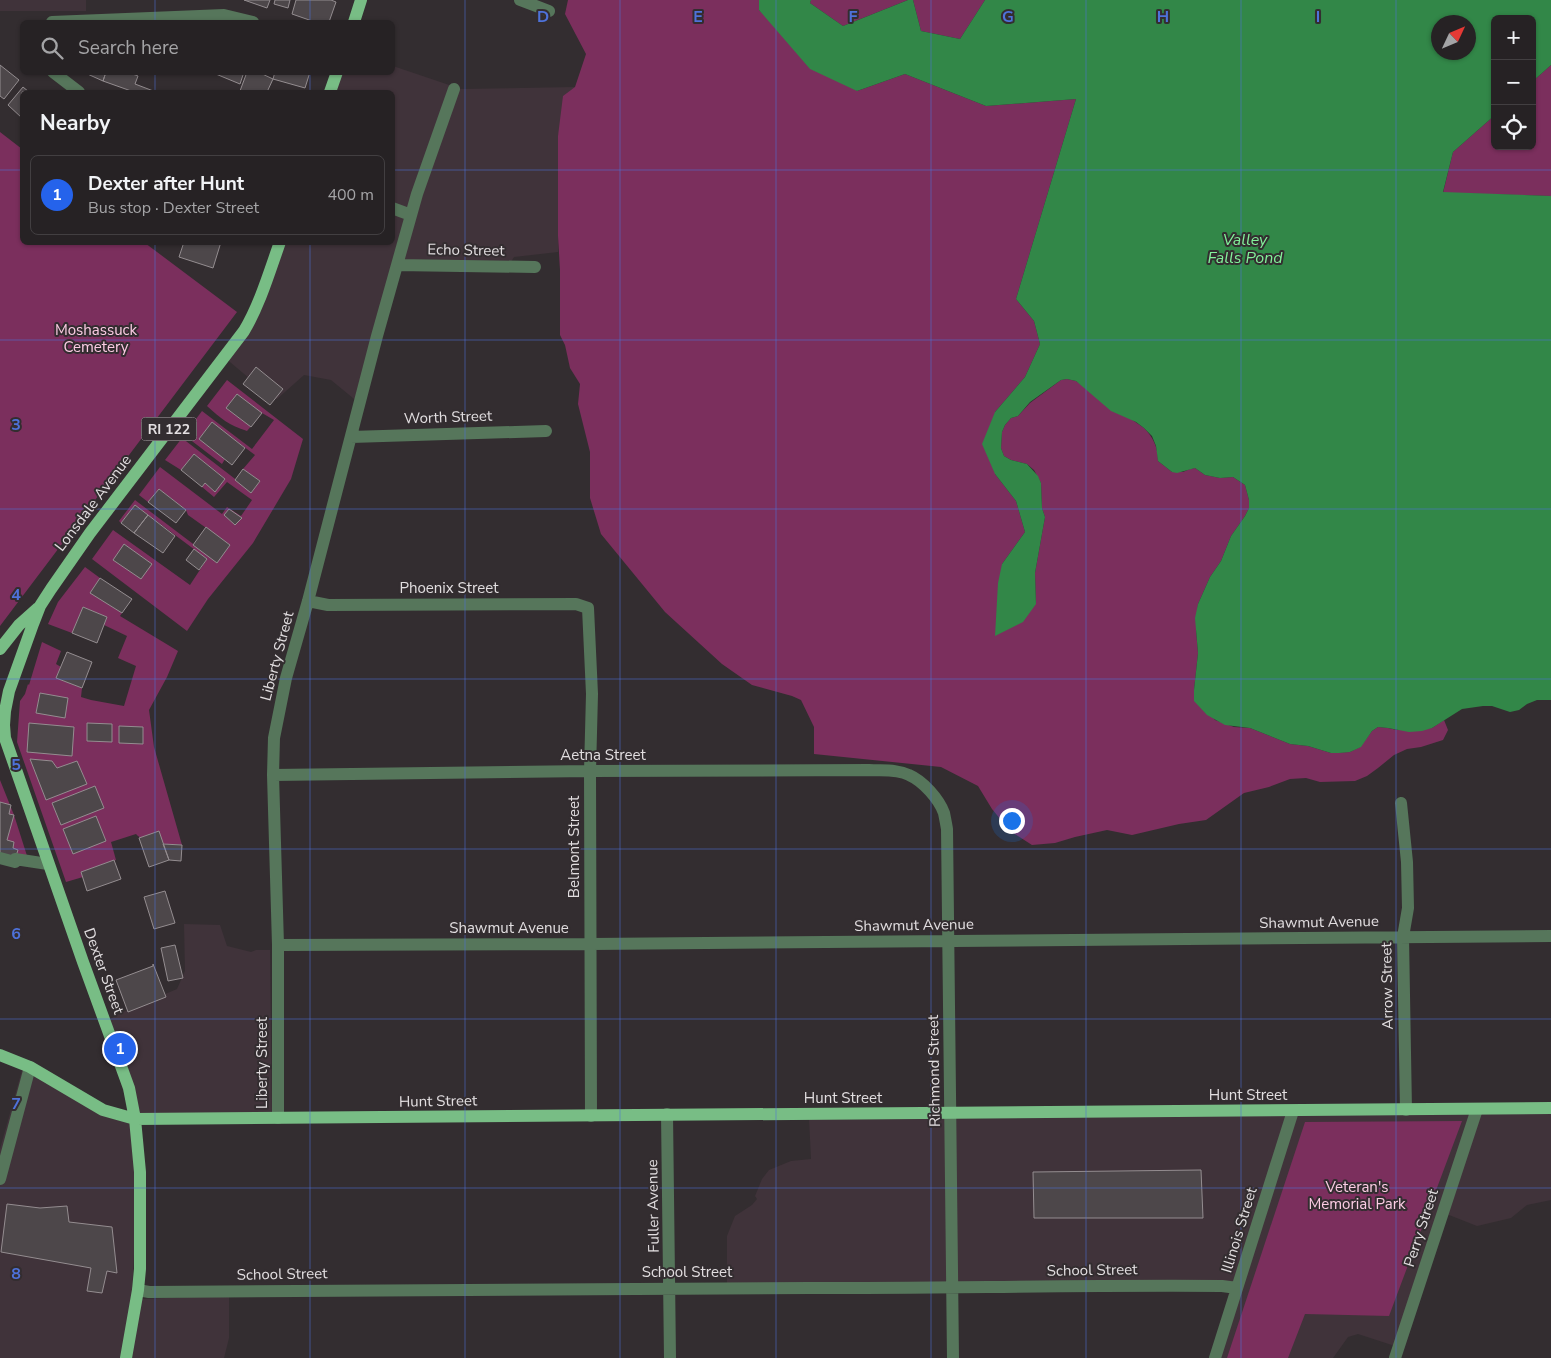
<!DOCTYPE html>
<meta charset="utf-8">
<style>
body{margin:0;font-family:"Nunito Sans",sans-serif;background:#2e2a2c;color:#f1f3f6}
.controls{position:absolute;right:15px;top:15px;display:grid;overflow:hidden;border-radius:8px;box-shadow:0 1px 4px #0004}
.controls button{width:45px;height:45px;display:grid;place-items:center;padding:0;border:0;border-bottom:1px solid #423f41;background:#262224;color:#f1f3f6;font:25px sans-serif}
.compass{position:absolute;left:1431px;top:15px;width:45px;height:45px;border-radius:50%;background:#262224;box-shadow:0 1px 4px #0004;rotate:46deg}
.you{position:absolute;left:1011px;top:820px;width:18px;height:18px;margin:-12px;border:4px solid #fff;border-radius:50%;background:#1a73e8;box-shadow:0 0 0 8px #1a73e833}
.badge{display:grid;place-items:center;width:32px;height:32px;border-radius:50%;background:#2563eb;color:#fff;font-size:16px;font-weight:700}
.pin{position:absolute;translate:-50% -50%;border:2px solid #fff;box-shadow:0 1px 5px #0006}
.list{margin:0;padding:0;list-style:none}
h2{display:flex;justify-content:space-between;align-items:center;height:65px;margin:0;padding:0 20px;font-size:21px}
h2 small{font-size:16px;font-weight:400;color:#a4a4a6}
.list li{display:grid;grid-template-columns:32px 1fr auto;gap:15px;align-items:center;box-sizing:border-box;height:80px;margin:0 10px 10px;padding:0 10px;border:1px solid #423f41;border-radius:8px}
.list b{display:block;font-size:19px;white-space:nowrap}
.list p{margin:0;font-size:16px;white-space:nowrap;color:#a4a4a6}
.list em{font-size:16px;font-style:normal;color:#a4a4a6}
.icon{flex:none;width:28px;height:28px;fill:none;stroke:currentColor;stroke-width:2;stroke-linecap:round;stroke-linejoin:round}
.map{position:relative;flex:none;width:1551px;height:1358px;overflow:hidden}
.search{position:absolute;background:#262224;box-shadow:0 1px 4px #0004;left:20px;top:20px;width:375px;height:55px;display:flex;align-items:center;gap:12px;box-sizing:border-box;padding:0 18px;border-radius:8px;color:#a4a4a6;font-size:19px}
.panel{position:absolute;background:#262224;box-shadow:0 1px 4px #0004;left:20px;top:90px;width:375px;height:155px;border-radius:8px}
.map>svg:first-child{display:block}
.built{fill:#40333a}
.green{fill:#7b2f5d}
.water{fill:#328748;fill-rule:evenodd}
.building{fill:#4d474a;stroke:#948d90}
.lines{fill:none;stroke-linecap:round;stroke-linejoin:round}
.minor{stroke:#56765b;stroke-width:12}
.major{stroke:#78bd85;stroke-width:12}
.grid{fill:none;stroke:#4e72da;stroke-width:1;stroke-opacity:0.55}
.labels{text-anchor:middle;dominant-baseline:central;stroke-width:4;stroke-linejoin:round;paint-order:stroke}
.shield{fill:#332d30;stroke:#aea9ab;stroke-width:1}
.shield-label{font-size:14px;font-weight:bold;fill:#e2dee0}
.street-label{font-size:15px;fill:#e2dee0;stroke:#332d30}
.park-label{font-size:15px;fill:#fccce4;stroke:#332d30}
.water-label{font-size:16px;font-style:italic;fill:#83f09a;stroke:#332d30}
.grid-label{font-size:16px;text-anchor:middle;font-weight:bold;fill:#4e72da;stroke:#332d30;stroke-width:4;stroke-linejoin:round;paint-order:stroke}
</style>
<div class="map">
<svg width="1551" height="1358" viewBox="0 0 1551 1358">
<rect width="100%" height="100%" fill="#332d30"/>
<path class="built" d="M0,0H86V11H0Z
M393,66L461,89L575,87L558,136V252L514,257L507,268L398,271L359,403L331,380L304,375L277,399L262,389L224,357L245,326L275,243L392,242V92H327L334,73L392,72Z
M184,924L220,925L227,946L251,952L256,950H270L272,1121L132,1119L137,1194L132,1295L142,1299L210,1296L229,1297V1338L224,1358H0V1149L22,1070L131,1117L103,1023L123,1012L177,989L185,971Z
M1551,1113V1200L1527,1205L1511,1218L1477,1226L1444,1213L1395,1346L1358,1334L1348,1337L1333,1358H1212L1232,1291L727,1288V1236L735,1216L752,1205L757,1199L755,1196L762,1179L769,1170L791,1161L811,1159L809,1118Z"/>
<path class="green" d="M568,0H759V10L857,91L905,74L986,106L1076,99L1016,299L1034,321L1040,344L1025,377L995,412V474L1016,501L1025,532L1002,564L1036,604L1035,573L1045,517L1042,508L1041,483L1034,470L1027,464L1011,460L1004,456L1001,448L1002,432L1005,425L1011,418L1018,416L1030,403L1061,380L1067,379L1076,381L1144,428C1153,437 1158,447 1158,461L1172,472H1183L1190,469L1195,468L1205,475L1220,478L1233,477L1245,485L1249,500V508L1245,516L1231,536L1221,561L1210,577L1198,604L1196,630L1198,653L1194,690L1215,720L1234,727L1250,728L1290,744L1308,746L1331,753L1350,752L1360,747L1372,731L1378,727L1388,728L1397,730L1432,728L1444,720L1448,730L1443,740L1421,747L1407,749L1394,755L1378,768L1367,776L1355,781L1320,782L1306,778L1290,779L1269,787L1244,793L1206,820L1179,824L1132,835L1107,830L1075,837L1055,843L1032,845L1010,831L992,809L978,786L941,767L814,754V727L801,700L792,696L752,685L722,664L665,612L601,534L590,498V452L578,404L580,384L570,368L565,345L560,335V270L558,236V136L563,96L575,87L586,54L565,14Z
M811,0H908L843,26L810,3Z
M913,0H985L960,39L921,31Z
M1551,65V196L1443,193L1453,152L1495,115V146H1532V82Z
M0,132L22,149V242L145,243L237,312L0,626Z
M227,380L303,439L291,479L253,543L208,599L187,631L92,559L113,530L190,585L207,559L135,505L121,523L119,521L135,500L217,562L230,545L188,515L186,510L159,489L148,502L139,495L160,467L222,514L227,507L241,516L252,500L227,482L214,497L202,487L205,483L215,492L225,479L194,454L181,470L165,460L182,438L252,492L260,481L243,469L255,455L212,423L199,439L225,459L222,464L184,435L202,411L252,449L274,420L262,413L247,431C229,425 221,419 207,406Z
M85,567L100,578L91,593L122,613L120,616L178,651L167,677L149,710L154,747L182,845C170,844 144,844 136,834L111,842L116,860L81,872L83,877L66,882L17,742L20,701L25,694L28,684L29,685L42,642L61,651L56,664L61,667L57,678L82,688L81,697L91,700L124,706L136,666L118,658L127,636L104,625L107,617L83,607L72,633L48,624L58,602Z
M0,780L14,815L29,862L0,858Z
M1462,1121L1389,1316L1305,1314L1288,1358H1227L1305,1122Z"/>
<path class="water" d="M759,0H811L810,3L843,26L908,0H913L921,31L960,39L985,0H1551V65L1532,82V19H1495V115L1453,152L1443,192L1551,196V700H1537L1527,704L1519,710L1510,712L1492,706H1483L1462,709L1432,728L1422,731L1409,732L1388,728L1378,727L1372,731L1361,747L1350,752L1339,753H1331L1308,746L1290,744L1250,728L1225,725L1207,715L1194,701V690L1198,653L1195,618L1198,604L1210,577L1221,561L1231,536L1245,516L1249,508V500L1245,485L1233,477L1220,478L1205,475L1195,468L1177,473L1172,472L1158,461L1156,446L1152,436L1144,428L1136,422L1111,411L1076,381L1067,379L1061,380L1030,402L1018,416L1011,418L1005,425L1002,432L1001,448L1004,456L1011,460L1027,464L1038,476L1041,483L1042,508L1045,517L1035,573L1036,604L1023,622L995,636L998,583L1002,564L1025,532L1016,501L995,474L982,444L995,412L1025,377L1040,344L1034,321L1016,299L1076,99L986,106L905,74L857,91L810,69L759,10ZM1438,22H1468V52H1438Z"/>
<path class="building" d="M244,0H270L267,8Z
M275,0H290L288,8L274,4Z
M296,0H331L336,2L329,22H315L292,14Z
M0,65L19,80L4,99L0,96Z
M83,72H106L103,81Z
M106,72H127L138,76L135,84L156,92H134L103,81Z
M211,72H244L240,84Z
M247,72H258L273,79L267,92H243L240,91Z
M275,72H310L305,88L273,79Z
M23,87L29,92H22V118L8,105Z
M184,242H221L213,268L179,257Z
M256,367L283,389L270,405L243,384Z
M237,394L262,413L251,427L226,408Z
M212,422L245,448L232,465L199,439Z
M194,454L225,479L215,492L205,483L202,487L181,470Z
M243,469L260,481L251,493L235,480Z
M159,489L186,510L176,523L148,502Z
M135,505L148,515L134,533L121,523Z
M229,509L242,518L235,525L224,515Z
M148,515L175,536L163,553L134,533Z
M206,527L230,545L217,563L193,545Z
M124,544L152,564L141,579L113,560Z
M194,549L207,559L199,570L186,560Z
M100,578L132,599L122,613L90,593Z
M83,607L107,617L97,643L72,633Z
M67,652L92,662L82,688L56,678Z
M40,693L68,698L65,718L36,713Z
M29,723L74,727L72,756L27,752Z
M87,723L112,724V742L87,741Z
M119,726L143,727V744L119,743Z
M30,759L52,761L57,768L77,761L87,784L46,800Z
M95,786L104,808L61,825L52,803Z
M0,802L11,805L9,814L14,815L7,840L14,842L13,848L18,850L15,859L0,855Z
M96,816L106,841L73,854L63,829Z
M159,831L169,860L149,867L139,838Z
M163,844L182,845L181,861L169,860Z
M114,860L121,879L87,891L81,872Z
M165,891L175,923L154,929L144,897Z
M175,945L183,978L168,981L161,948Z
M153,964L166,997L128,1012L116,980L153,966Z
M1201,1170L1203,1218H1034L1033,1172Z
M7,1204L40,1208L67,1206L69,1222L112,1227L117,1273L107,1271L102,1293L87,1291L91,1268L1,1252Z"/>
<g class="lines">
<path class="minor" d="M520,0L549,11
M52,22L224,15L253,22
M53,72L79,92
M392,208L411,215
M397,265L535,267
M351,437L546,431
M308,601L328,605L576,604L588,608L592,694L590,771L591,1116
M273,775L590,771L869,770C882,771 897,769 909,775C923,781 939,799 944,813C945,818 946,823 947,829L953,1358
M1401,803L1407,862L1408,908L1403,937L1406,1110
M0,858L15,862V859L48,864
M278,945L591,944L1551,936
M667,1114L670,1358
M278,1118V945L273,775L274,738L286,678L308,601L377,336L417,194L454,89
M0,1179L30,1067
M138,1290L149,1292C371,1289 592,1289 813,1288C949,1288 1086,1285 1222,1286L1237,1288
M1215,1358L1293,1111
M1395,1358L1477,1109"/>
<path class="major" d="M354,22L361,0
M330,92L337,72
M0,649L19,625L38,608
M0,1055L30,1067L103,1110L135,1119L1551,1108
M126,1358L138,1290L140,1269V1172L135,1119L129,1088L83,962L5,738L4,725L5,711L9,691L33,624L40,606L51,589L90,533L244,331C260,304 269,273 280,242"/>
</g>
<path class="grid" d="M155,0V22M310,0V22M465,0V1358M620,0V1358M776,0V1358M931,0V1358M1086,0V1358M1241,0V1358M1396,0V1358M155,72V92M310,72V92M0,170H22M392,170H1551M155,242V1358M310,242V1358M0,340H1551M0,509H1551M0,679H1551M0,849H1551M0,1019H1551M0,1188H1551"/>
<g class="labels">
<rect class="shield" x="141.5" y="417.5" width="55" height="23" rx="4"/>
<g class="shield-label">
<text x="169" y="429">RI 122</text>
</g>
<g class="street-label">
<text transform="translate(466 250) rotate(1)">Echo Street</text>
<text transform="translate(448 417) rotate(-2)">Worth Street</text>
<text transform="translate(93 503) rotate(-53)">Lonsdale Avenue</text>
<text x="449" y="588">Phoenix Street</text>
<text transform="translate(277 656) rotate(-75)">Liberty Street</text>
<text x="603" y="755">Aetna Street</text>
<text transform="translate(574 847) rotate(-90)">Belmont Street</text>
<text transform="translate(1319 922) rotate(-1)">Shawmut Avenue</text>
<text transform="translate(914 925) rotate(-1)">Shawmut Avenue</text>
<text x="509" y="928">Shawmut Avenue</text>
<text transform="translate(104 971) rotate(70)">Dexter Street</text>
<text transform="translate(1387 986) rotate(-91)">Arrow Street</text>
<text transform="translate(262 1063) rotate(-90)">Liberty Street</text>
<text transform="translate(934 1071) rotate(-91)">Richmond Street</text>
<text x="1248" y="1095">Hunt Street</text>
<text x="843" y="1098">Hunt Street</text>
<text transform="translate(438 1101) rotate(-1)">Hunt Street</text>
<text transform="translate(653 1206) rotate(-91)">Fuller Avenue</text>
<text transform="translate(1421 1228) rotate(-72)">Perry Street</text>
<text transform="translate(1239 1230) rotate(-73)">Illinois Street</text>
<text transform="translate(1092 1270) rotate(-1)">School Street</text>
<text x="687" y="1272">School Street</text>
<text transform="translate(282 1274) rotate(-1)">School Street</text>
</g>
<g class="park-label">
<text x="96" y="330">Moshassuck<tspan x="96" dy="17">Cemetery</tspan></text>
<text x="1357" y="1187">Veteran's<tspan x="1357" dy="17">Memorial Park</tspan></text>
</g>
<g class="water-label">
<text x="1245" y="240">Valley<tspan x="1245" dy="18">Falls Pond</tspan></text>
</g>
</g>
<g class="grid-label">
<text x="543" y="22">D</text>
<text x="698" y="22">E</text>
<text x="853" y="22">F</text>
<text x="1008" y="22">G</text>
<text x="1163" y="22">H</text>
<text x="1318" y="22">I</text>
<text x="16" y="430">3</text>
<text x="16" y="600">4</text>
<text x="16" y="770">5</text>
<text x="16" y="939">6</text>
<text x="16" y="1109">7</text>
<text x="16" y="1279">8</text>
</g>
</svg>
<div class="controls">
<button>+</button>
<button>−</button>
<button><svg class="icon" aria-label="locate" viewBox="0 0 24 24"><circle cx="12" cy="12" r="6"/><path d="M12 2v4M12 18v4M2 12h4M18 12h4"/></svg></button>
</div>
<svg class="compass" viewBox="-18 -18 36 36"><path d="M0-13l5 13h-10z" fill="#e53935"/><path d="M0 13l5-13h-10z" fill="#a4a4a6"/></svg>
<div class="you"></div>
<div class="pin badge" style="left:120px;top:1049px">1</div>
<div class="search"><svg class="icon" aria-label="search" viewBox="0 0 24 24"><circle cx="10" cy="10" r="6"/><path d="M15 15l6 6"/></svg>Search here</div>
<section class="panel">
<h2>Nearby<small></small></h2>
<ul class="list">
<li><span class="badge">1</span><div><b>Dexter after Hunt</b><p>Bus stop · Dexter Street</p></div><em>400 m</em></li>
</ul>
</section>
</div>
